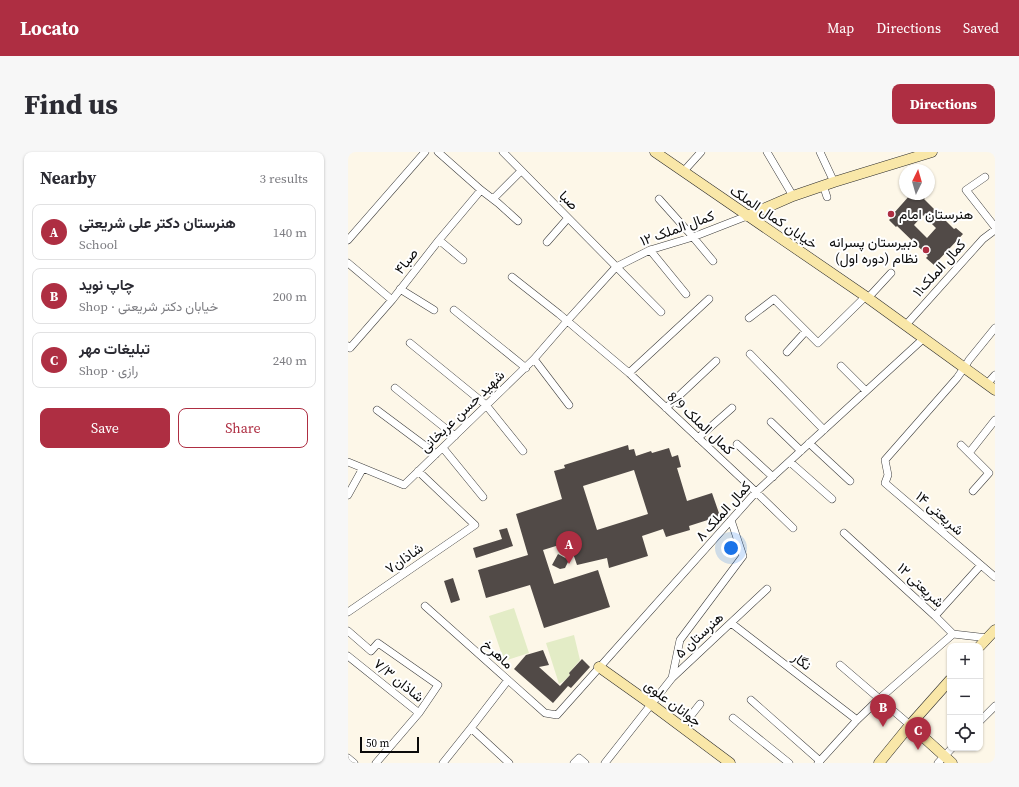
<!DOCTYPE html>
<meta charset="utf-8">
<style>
body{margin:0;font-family:"Source Serif 4",Vazirmatn,serif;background:#f7f7f7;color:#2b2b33}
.controls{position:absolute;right:12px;bottom:12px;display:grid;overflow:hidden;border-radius:8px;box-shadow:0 1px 3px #0004}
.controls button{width:36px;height:36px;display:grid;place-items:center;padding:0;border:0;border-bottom:1px solid #e1e1e2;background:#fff;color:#2b2b33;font:20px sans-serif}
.compass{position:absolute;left:551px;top:12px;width:36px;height:36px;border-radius:50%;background:#fff;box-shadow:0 1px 3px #0004;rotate:5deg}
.scale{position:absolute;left:12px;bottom:10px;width:59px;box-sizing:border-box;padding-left:4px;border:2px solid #0a0a0a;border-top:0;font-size:11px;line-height:14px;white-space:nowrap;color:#0a0a0a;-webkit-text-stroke:3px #fff;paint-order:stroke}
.you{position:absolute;left:383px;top:396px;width:14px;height:14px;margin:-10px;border:3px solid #fff;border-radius:50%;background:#1a73e8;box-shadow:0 0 0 6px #1a73e833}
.badge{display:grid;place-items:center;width:26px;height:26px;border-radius:50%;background:#ae2e42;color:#fff;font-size:13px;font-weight:700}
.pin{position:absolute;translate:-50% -33px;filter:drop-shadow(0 1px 2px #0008)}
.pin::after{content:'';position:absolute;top:21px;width:14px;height:12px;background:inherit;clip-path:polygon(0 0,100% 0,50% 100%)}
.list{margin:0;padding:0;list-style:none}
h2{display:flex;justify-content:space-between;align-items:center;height:52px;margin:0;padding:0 16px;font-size:17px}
h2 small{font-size:13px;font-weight:400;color:#7c7c81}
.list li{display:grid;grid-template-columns:26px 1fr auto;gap:12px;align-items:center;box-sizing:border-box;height:56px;margin:0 8px 8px;padding:0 8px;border:1px solid #e1e1e2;border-radius:8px}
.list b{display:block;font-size:15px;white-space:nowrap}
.list p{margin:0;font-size:13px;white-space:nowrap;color:#7c7c81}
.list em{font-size:13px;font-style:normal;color:#7c7c81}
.actions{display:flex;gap:8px;padding:12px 16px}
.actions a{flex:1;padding:9px 0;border:1px solid #ae2e42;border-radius:8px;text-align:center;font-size:14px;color:#ae2e42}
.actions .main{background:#ae2e42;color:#fff}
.icon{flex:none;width:22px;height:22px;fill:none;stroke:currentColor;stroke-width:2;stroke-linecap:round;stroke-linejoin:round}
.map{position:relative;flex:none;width:647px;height:611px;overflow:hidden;border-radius:8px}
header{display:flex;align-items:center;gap:24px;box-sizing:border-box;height:56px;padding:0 20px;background:#ae2e42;color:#fff}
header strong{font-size:19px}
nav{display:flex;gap:22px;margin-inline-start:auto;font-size:14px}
.intro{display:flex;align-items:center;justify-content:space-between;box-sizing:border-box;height:96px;padding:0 24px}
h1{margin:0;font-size:28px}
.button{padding:10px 18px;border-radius:8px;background:#ae2e42;color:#fff;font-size:14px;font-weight:700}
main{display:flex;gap:24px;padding:0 24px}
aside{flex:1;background:#fff;border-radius:8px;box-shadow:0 1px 3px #0004}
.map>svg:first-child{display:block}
.pitch{fill:#e3ecc6}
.building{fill:#514a47;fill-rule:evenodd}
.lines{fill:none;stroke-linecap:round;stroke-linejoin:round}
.street-casing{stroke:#3d3d3d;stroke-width:8}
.secondary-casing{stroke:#2c2c2c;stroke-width:11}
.street{stroke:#fff;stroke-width:7}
.secondary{stroke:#f9e7a8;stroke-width:10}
.poi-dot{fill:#ae2e42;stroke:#fff;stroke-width:1.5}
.labels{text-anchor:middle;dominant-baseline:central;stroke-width:4;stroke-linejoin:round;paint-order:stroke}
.street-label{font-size:14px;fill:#0a0a0a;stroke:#fff}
.poi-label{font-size:14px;fill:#0a0a0a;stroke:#fff;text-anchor:start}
</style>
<header>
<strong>Locato</strong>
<nav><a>Map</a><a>Directions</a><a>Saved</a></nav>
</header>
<div class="intro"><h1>Find us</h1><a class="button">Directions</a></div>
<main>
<aside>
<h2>Nearby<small>3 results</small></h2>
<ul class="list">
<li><span class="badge">A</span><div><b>هنرستان دکتر علی شریعتی</b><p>School</p></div><em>140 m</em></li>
<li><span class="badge">B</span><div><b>چاپ نوید</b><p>Shop · خیابان دکتر شریعتی</p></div><em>200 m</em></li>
<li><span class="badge">C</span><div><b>تبلیغات مهر</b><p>Shop · رازی</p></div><em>240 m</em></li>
</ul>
<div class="actions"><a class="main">Save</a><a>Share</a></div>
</aside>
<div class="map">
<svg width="647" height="611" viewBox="0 0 647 611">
<rect width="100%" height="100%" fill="#fdf7e8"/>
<path class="pitch" d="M166,456L181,501L159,508L154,503L141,464Z
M226,483L232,508L221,521L222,523L216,529L211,532L198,491Z"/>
<path class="building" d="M566,42H573L577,46L576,47L606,77L608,76L615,82L586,113L578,106L580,104L549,74L548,75L541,68L547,62L546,61L562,43L564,45ZM575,63L588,76L579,86L566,73Z
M280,293L281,298L286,297L288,304L303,299L304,301L321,296L324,305L330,303L333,315L329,316L339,349L364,341L372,364L341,374L342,378L318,385L315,377L294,384L300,404L261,416L259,406L229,413L221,390L195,398L206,432L250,418L262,455L196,476L182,433L138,446L130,418L180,403L168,362L214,347L206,319L217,316L216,313ZM286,318L300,362L249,378L235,334Z
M159,376L165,394L128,406L125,396L154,387L151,378Z
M210,402L221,408L217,416L212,417L204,413Z
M105,426L112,448L103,451L96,429Z
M195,498L201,513L191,515L212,534L222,523L221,521L234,507L242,515L223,536L220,534L205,551L166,517L178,503Z"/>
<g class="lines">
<g class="street-casing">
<path id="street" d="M90,0L133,38L150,51L170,69
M155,0L313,160
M419,0L445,44
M472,0L486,30
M335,20L353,0
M637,25L618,38L647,75
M475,33L479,45
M145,47L173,19
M311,47L345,85L365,109
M0,88L77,0
M91,88L115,108
M199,90L220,66
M302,98L338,142
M0,111L44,148
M164,125L211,162L281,221L408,340L445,376
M52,137L86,158
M520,146L543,121
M106,158L178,216
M401,166L426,147L470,191L517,145
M557,174L635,87L647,78
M647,176L621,208L616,216L609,226L537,308L540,323L537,331L647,425
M62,191L138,253L175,299
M0,194L2,196L44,148L91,88L133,38
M439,200L458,179
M402,202L476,278
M186,207L221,253
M493,214L518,239
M281,221L361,147
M639,232L647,223
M47,236L107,284
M318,256L368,209
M29,258L88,302
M423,270L453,299
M350,286L384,256
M461,291L502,329
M389,292L425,325
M613,293L641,321L625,339
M95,296L135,345
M621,301L647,268
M0,310L56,333L186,207L219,169L268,115L302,98L345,85L399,64
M442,310L484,347
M0,343L15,316
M496,381L587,464L605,482L640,486
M77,454L197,561L209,563L408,340L575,187
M0,460L127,373L70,319
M587,464L633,413
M383,471L509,568
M0,479L23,499L30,491L90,533L71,561
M0,504L71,561L28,611
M492,513L562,573
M324,526L332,488L395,404L383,368
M403,548L472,609
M385,566L441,611
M632,569L647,554
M334,575L352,552
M123,576L161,611
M0,606L6,611
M95,611L123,576L160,528
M226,611L231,606L237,611
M257,611L324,526L419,437
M470,611L509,568L531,547L605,482
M590,611L604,596"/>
</g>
<g class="secondary-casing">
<path id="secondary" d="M307,0L520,146L647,238
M399,64L445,44L486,30L584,0
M632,494L647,478
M251,515L303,552L382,611
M562,573L604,611
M531,611L562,573L602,528"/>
</g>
<use href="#street" class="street"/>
<use href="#secondary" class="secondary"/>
</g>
<g class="poi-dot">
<circle cx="543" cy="62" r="4"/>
<circle cx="578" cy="98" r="4"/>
</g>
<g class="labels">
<g class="street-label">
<text transform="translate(221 48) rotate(45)">صبا</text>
<text transform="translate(426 65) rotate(34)">خیابان کمال الملک</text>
<text transform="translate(329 76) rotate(-20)">کمال الملک ۱۲</text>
<text transform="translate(58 109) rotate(-52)">صبا۴</text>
<text transform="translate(591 116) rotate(-48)">کمال الملک۱۱</text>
<text transform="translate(114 259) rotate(-44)">شهید حسن عربخانی</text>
<text transform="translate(353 271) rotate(43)">کمال الملک 8/9</text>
<text transform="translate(375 359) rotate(-48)">کمال الملک ۸</text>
<text transform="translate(592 361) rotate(41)">شریعتی ۱۴</text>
<text transform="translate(56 406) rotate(-35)">شاذان۷</text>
<text transform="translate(573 433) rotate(43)">شریعتی ۱۲</text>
<text transform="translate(351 483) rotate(-43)">هنرستان ۵</text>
<text transform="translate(150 502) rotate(42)">ماهرخ</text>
<text transform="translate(454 509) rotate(38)">نگار</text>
<text transform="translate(51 528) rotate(39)">شاذان ۷/۳</text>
<text transform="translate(325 551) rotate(37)">جوانان علوی</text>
</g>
<g class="poi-label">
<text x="551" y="62">هنرستان امام</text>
<text x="570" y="90" text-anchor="end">دبیرستان پسرانه<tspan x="570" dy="16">نظام (دوره اول)</tspan></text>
</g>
</g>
</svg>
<div class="controls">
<button>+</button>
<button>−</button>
<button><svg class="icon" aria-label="locate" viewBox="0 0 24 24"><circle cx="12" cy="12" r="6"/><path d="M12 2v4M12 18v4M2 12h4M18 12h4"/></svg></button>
</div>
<svg class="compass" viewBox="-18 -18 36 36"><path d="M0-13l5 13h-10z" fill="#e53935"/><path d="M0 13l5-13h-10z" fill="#7c7c81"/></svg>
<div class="scale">50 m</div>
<div class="you"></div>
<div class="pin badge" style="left:221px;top:412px">A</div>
<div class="pin badge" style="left:535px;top:575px">B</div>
<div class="pin badge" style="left:570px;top:598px">C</div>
</div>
</main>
